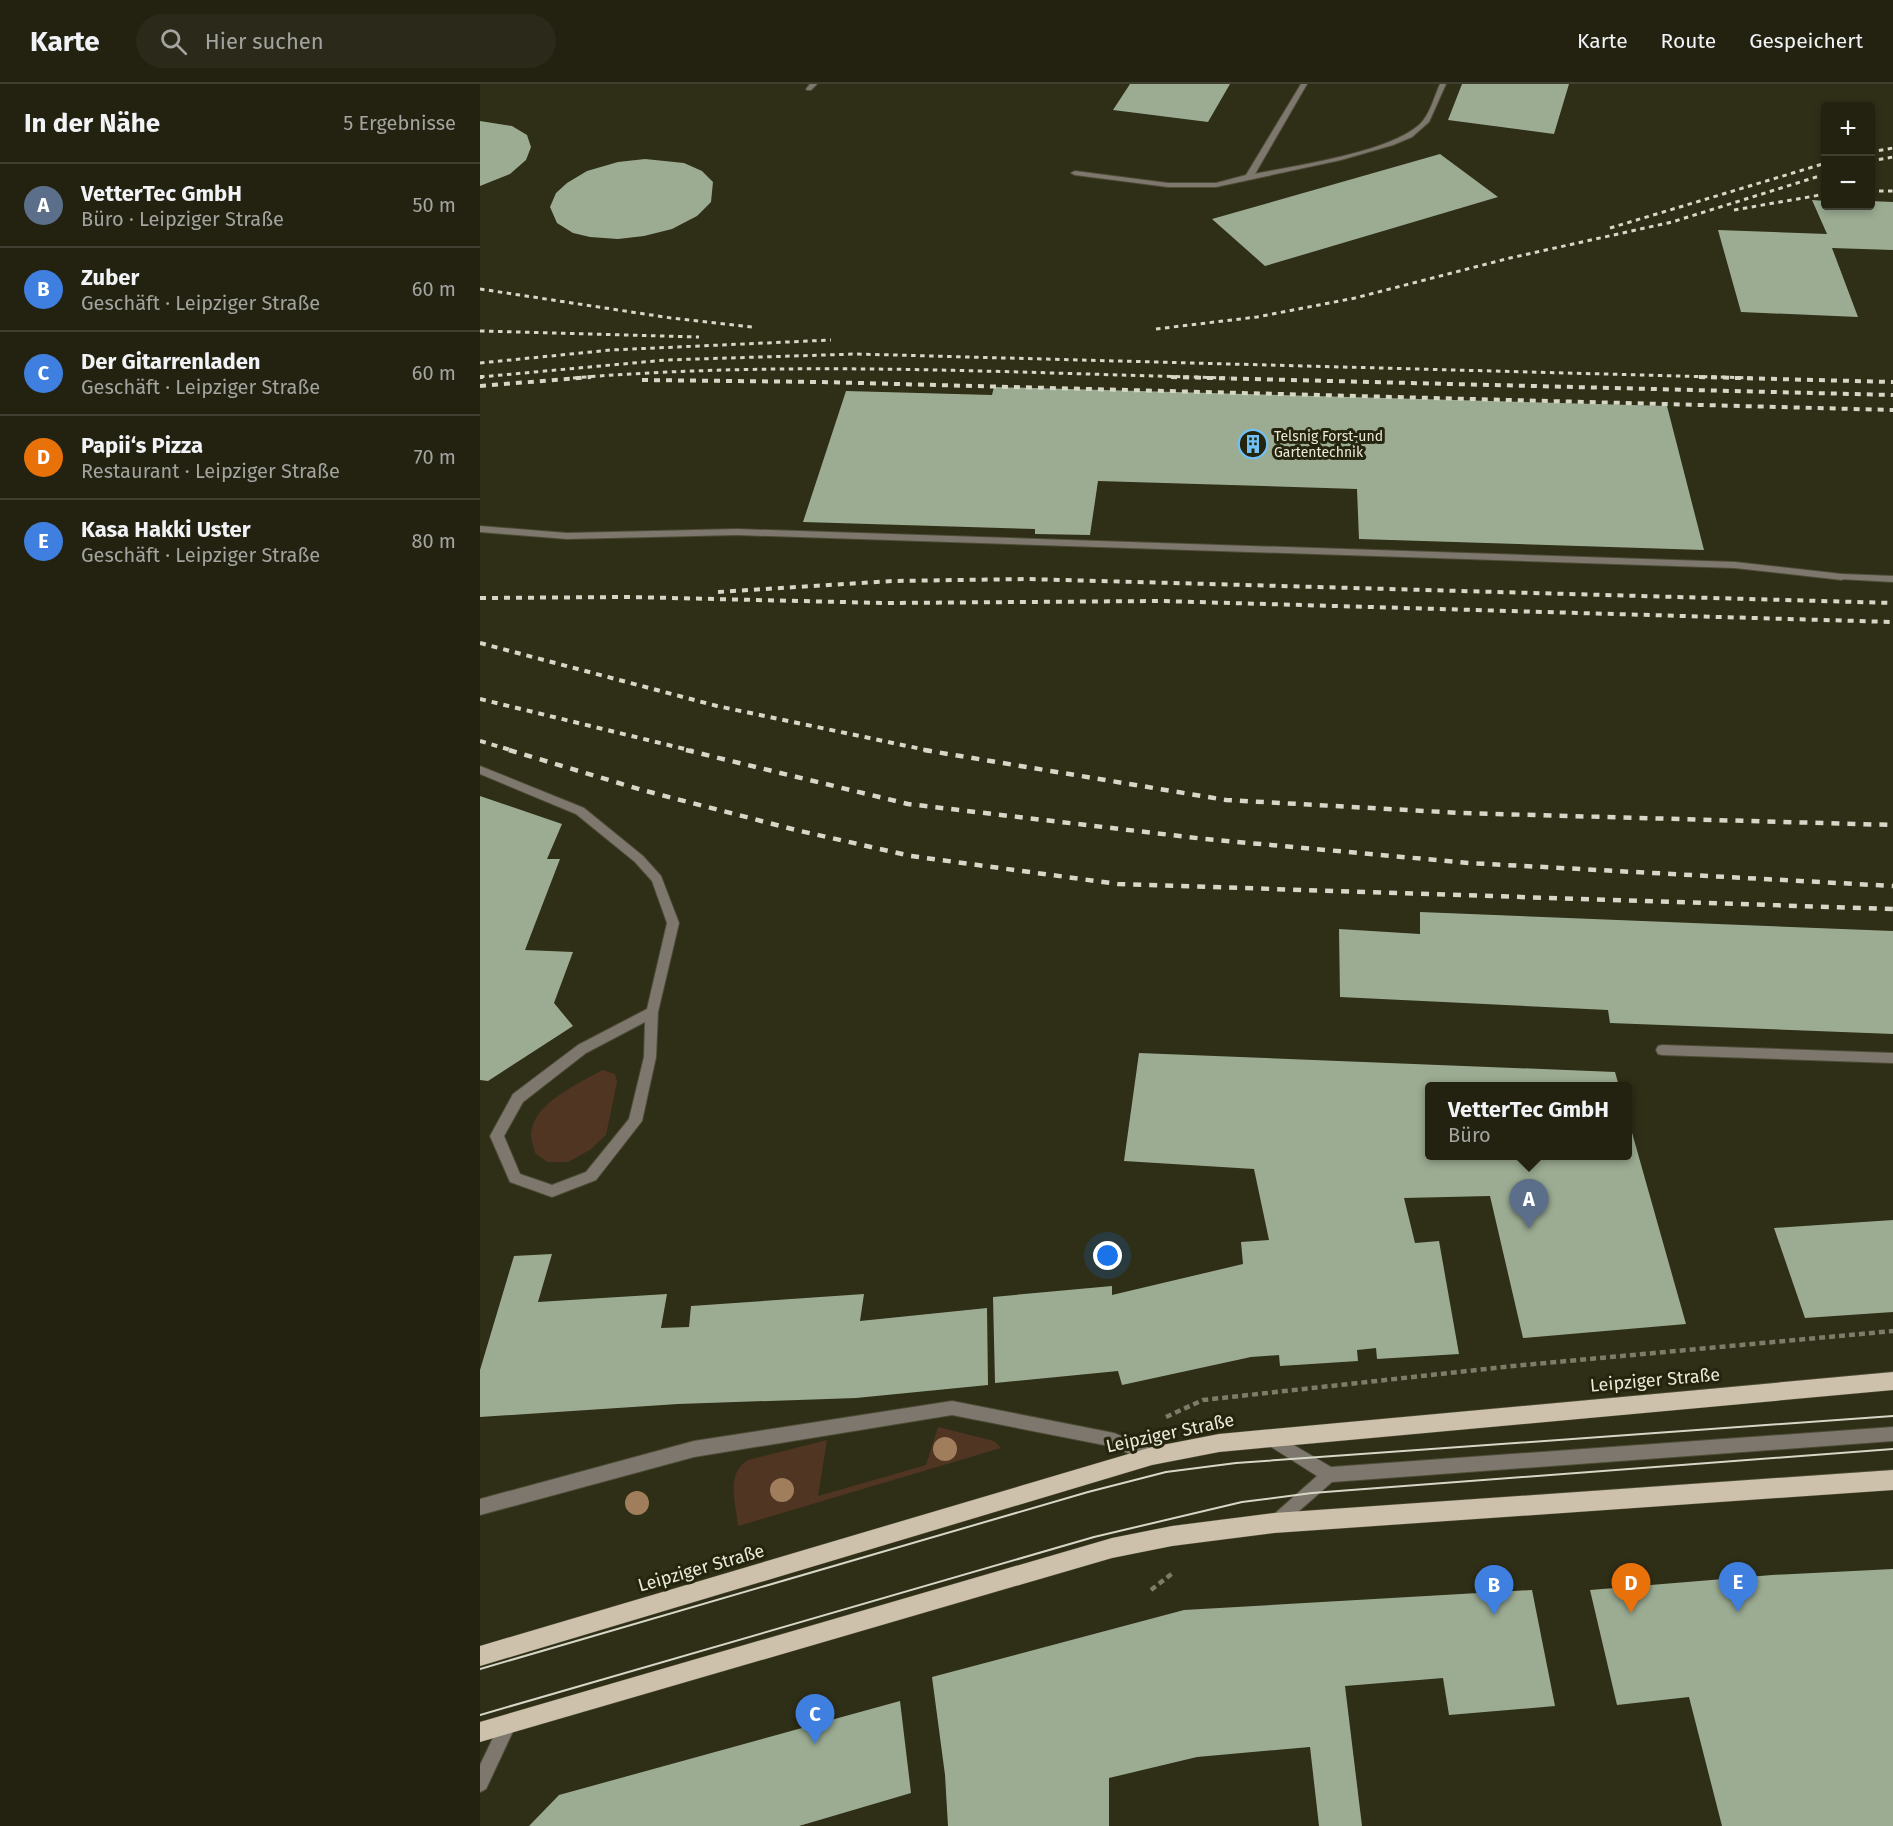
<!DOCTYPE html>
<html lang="de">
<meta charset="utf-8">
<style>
body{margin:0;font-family:"Fira Sans",sans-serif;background:#2b2a1a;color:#f1f3f6}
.controls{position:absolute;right:18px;top:18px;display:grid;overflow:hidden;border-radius:6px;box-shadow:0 3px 9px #0003}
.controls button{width:54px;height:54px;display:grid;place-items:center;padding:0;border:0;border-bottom:2px solid #403f31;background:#232211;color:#f1f3f6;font:30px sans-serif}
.you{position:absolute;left:628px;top:1172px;width:21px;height:21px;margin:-15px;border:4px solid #fff;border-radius:50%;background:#1a73e8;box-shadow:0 0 0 9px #1a73e833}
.badge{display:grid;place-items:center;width:39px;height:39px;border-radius:50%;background:#db2777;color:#fff;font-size:20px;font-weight:700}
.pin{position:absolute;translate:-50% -50px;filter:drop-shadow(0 2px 3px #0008)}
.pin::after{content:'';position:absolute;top:32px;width:21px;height:18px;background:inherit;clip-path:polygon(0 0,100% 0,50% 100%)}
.popup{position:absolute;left:945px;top:998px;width:207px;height:78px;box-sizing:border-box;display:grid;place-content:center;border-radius:6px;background:#232211;filter:drop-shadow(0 2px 4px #0005);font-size:20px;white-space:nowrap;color:#a3a49f}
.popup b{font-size:22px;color:#f1f3f6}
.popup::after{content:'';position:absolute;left:50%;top:100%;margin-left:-12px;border:12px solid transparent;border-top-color:#232211}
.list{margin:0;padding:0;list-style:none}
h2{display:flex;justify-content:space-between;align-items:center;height:78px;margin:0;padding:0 24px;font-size:26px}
h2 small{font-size:20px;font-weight:400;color:#a3a49f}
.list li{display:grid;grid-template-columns:39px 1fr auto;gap:18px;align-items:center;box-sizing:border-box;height:84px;padding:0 24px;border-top:2px solid #403f31}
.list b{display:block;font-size:22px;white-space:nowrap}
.list p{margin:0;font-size:20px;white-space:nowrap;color:#a3a49f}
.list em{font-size:20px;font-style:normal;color:#a3a49f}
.icon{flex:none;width:33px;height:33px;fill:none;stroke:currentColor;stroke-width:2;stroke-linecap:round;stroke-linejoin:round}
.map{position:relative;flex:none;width:1413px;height:1742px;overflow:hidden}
header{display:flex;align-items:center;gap:36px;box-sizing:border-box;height:84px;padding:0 30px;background:#232211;border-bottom:2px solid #403f31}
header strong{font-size:28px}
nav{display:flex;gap:33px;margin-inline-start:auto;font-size:21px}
.search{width:420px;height:54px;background:#2b2a1a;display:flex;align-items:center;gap:15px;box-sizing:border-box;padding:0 21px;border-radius:33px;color:#a3a49f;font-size:22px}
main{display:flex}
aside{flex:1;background:#232211}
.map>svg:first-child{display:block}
.green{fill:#503523}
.building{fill:#9cac93}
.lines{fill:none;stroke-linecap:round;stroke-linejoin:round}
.lane-casing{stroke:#4d4c36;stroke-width:2}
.street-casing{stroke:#4d4c36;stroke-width:2}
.primary-casing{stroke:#4d4c36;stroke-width:1}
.path{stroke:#7c7c68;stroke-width:4.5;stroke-dasharray:6 4;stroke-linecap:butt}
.lane{fill:#7d776d;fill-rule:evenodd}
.street{fill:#7d776d;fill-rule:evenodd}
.primary{fill:#cec1ab;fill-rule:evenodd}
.tram{stroke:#d7d7c7;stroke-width:2}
.rail-far2{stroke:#d7d7c7;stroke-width:3;stroke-dasharray:4.5 4.5;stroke-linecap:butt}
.rail-far1{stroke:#d7d7c7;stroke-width:4;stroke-dasharray:6 6;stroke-linecap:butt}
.rail{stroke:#d7d7c7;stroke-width:4.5;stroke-dasharray:8 8;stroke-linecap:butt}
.tree{fill:#a07d5b}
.labels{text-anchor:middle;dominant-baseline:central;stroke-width:6;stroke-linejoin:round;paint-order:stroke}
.far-poi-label{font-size:14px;fill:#eaeadb;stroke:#25250d;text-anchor:start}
.near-street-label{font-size:18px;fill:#eaeadb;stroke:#25250d}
</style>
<header>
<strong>Karte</strong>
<div class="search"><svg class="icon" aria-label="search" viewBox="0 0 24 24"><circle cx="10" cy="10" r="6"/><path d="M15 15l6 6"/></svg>Hier suchen</div>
<nav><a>Karte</a><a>Route</a><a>Gespeichert</a></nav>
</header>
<main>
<aside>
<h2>In der Nähe<small>5 Ergebnisse</small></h2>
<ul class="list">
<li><span class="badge" style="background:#5c6f8a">A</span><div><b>VetterTec GmbH</b><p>Büro · Leipziger Straße</p></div><em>50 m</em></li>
<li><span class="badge" style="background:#3f7fe0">B</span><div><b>Zuber</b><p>Geschäft · Leipziger Straße</p></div><em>60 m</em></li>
<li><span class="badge" style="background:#3f7fe0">C</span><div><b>Der Gitarrenladen</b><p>Geschäft · Leipziger Straße</p></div><em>60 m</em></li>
<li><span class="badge" style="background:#e8710a">D</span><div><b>Papii‘s Pizza</b><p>Restaurant · Leipziger Straße</p></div><em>70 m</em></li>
<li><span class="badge" style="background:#3f7fe0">E</span><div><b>Kasa Hakki Uster</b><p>Geschäft · Leipziger Straße</p></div><em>80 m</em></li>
</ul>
</aside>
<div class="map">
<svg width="1413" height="1742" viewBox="0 0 1413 1742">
<rect width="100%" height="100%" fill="#2f2e17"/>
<path class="green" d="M122,986L135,990L137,998L126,1051L110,1066L88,1078H67L55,1069C54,1064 51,1057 51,1051C52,1019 99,1000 122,986Z
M458,1343L514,1357L521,1364L258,1442C256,1419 245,1390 268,1376L347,1356L338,1412L446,1381Z"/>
<path class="building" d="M650,0H750L728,38L633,26Z
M982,0H1089L1074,50L968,36Z
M0,37L32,42L47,51L51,63L46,76L30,90L0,102Z
M960,70L1018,113L785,182L732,135Z
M165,75L204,79L222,87L233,98L231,118L217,132L192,145L164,152L138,155L110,153L93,149L77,139L70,123L76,109L87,99L107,87L138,78Z
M1332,116L1346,117V122H1390V117L1413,118V166L1352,164L1378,233L1261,228L1238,146L1347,150Z
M514,303L1187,322L1224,466L879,455L877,405L618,397L610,451L555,450V445L323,438L366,307L512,311Z
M0,712L82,740L67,775H80L45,866L93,868L74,919L93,942L8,997L0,996Z
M940,828L1413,847V950L1130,939L1128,926L860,913L859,845L940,850Z
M659,969L1135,988L1139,1002H950V1071L1148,1072L1149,1038L1206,1240L1043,1254L1010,1112L924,1114L935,1159L959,1157L979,1270L897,1275L896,1264L887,1265L877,1266L878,1277L800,1282L799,1271L771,1273L642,1301L638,1287L515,1299L513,1213L632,1202V1211L763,1180L761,1158L789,1156L774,1085L644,1077Z
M1413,1136V1228L1325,1234L1294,1144Z
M72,1170L58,1218L187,1210L181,1244L209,1243L211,1222L384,1210L380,1237L507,1224L508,1301L376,1314L198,1320L0,1333V1286L34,1172Z
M1413,1485V1742H1242L1209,1613L1137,1621L1110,1506L1292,1491Z
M1052,1506L1075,1622L969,1631L963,1594L865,1602L882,1742H839L830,1663L717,1673L629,1694V1742H468L465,1691L452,1593L704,1526Z
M420,1617L431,1709L319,1742H49L79,1711Z"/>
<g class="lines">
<g class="lane-casing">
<path id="lane" d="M330,0H337L331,6H327L326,5Z
M821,0H827L775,90C817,81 907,69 939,41C950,31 954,13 960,0H966L949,38L932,53L913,61L861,76L736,103H688L595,91L591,89L595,87L688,99H736L766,91Z
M0,442L87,449L257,445L1255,478L1362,490L1367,493L1362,496L1255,484L257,451L87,455L0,448Z
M0,682L104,724L163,772L181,792L199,839L178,928L176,973L162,1037L116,1096L72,1113L30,1098L10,1052L33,1010L98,961L167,925L187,839L172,797L155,778L96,730L0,690ZM165,938L164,973L149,1035L106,1088L72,1101L40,1090L24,1052L43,1018L106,969Z
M1182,961L1413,969V979L1182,971L1178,970L1176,966L1178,962Z
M472,1317L634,1349L677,1367L680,1372L677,1377L672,1380L634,1363L472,1331L214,1373L0,1431V1415L214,1357Z
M1413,1343V1357L852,1398L802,1442L797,1445L792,1442L789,1437L792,1432L837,1392L785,1359L783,1354L785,1349L790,1347L851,1383Z"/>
</g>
<g class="street-casing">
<path id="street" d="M1362,490L1413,492V498L1359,495V491Z
M28,1633L34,1635L36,1641L6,1705L0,1708V1681L22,1635Z"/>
</g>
<g class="primary-casing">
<path id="primary" d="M1413,1288V1306L739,1368L672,1381L0,1582V1562L672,1363L739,1350Z
M1413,1386V1406L794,1449L692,1462L632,1474L0,1658V1638L632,1454L692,1442L794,1429Z"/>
</g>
<path class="path" d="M686,1333L723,1316L1033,1282L1413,1247
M671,1506L694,1488"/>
<use href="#lane" class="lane"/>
<use href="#street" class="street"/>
<use href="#primary" class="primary"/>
<path class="tram" d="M0,1585L608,1408L686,1388L756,1379L1413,1332
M0,1631L614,1453L762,1418L832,1409L1413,1365"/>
<path class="rail-far2" d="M1390,68L1413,64
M1390,77L1413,73
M1390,107H1413
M1254,126L1346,110
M1130,144L1346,79
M0,205L191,234L272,243
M676,245L777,233L875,214L1030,174L1192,138L1346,90
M0,247L219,253
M0,279L131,266L351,256
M0,293L186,276L376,270L1274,294
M93,294C311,276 532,289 750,294"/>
<path class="rail-far1" d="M0,293H3
M691,293L1413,311
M1219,293L1413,298
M162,296L341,298L1413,326
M0,302L111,293
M238,508L412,497L548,495L1413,519
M0,514L149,513L404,519L681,517L1413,538
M0,559L237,622L451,667
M0,615L213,667
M0,657L34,667"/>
<path class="rail" d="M29,666L162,706L316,746L431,772L638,800L1413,825
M206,666L428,720L725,755L989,779L1413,802
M444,666L746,716L981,729L1413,741"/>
</g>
<g class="tree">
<circle cx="465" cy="1365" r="12"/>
<circle cx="302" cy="1406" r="12"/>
<circle cx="157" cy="1419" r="12"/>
</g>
<defs>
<g id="building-ring" transform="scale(1.5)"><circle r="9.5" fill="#25250d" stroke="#71c1f5" stroke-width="1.5"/><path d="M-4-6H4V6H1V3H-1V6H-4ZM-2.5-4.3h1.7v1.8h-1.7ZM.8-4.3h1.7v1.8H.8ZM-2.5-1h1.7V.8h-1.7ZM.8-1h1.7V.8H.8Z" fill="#71c1f5"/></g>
</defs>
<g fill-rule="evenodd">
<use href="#building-ring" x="773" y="360"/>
</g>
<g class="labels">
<g class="far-poi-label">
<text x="794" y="352">Telsnig Forst-und<tspan x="794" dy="16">Gartentechnik</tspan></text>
</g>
<g class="near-street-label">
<text transform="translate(1175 1296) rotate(-5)">Leipziger Straße</text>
<text transform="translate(690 1349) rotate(-12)">Leipziger Straße</text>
<text transform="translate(221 1484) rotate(-16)">Leipziger Straße</text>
</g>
</g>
</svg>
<div class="controls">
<button>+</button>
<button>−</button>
</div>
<div class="you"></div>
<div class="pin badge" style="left:1049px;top:1145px;background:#5c6f8a">A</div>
<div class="popup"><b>VetterTec GmbH</b>Büro</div>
<div class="pin badge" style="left:1014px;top:1531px;background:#3f7fe0">B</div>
<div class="pin badge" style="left:335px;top:1660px;background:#3f7fe0">C</div>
<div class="pin badge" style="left:1151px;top:1529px;background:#e8710a">D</div>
<div class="pin badge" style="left:1258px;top:1528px;background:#3f7fe0">E</div>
</div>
</main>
